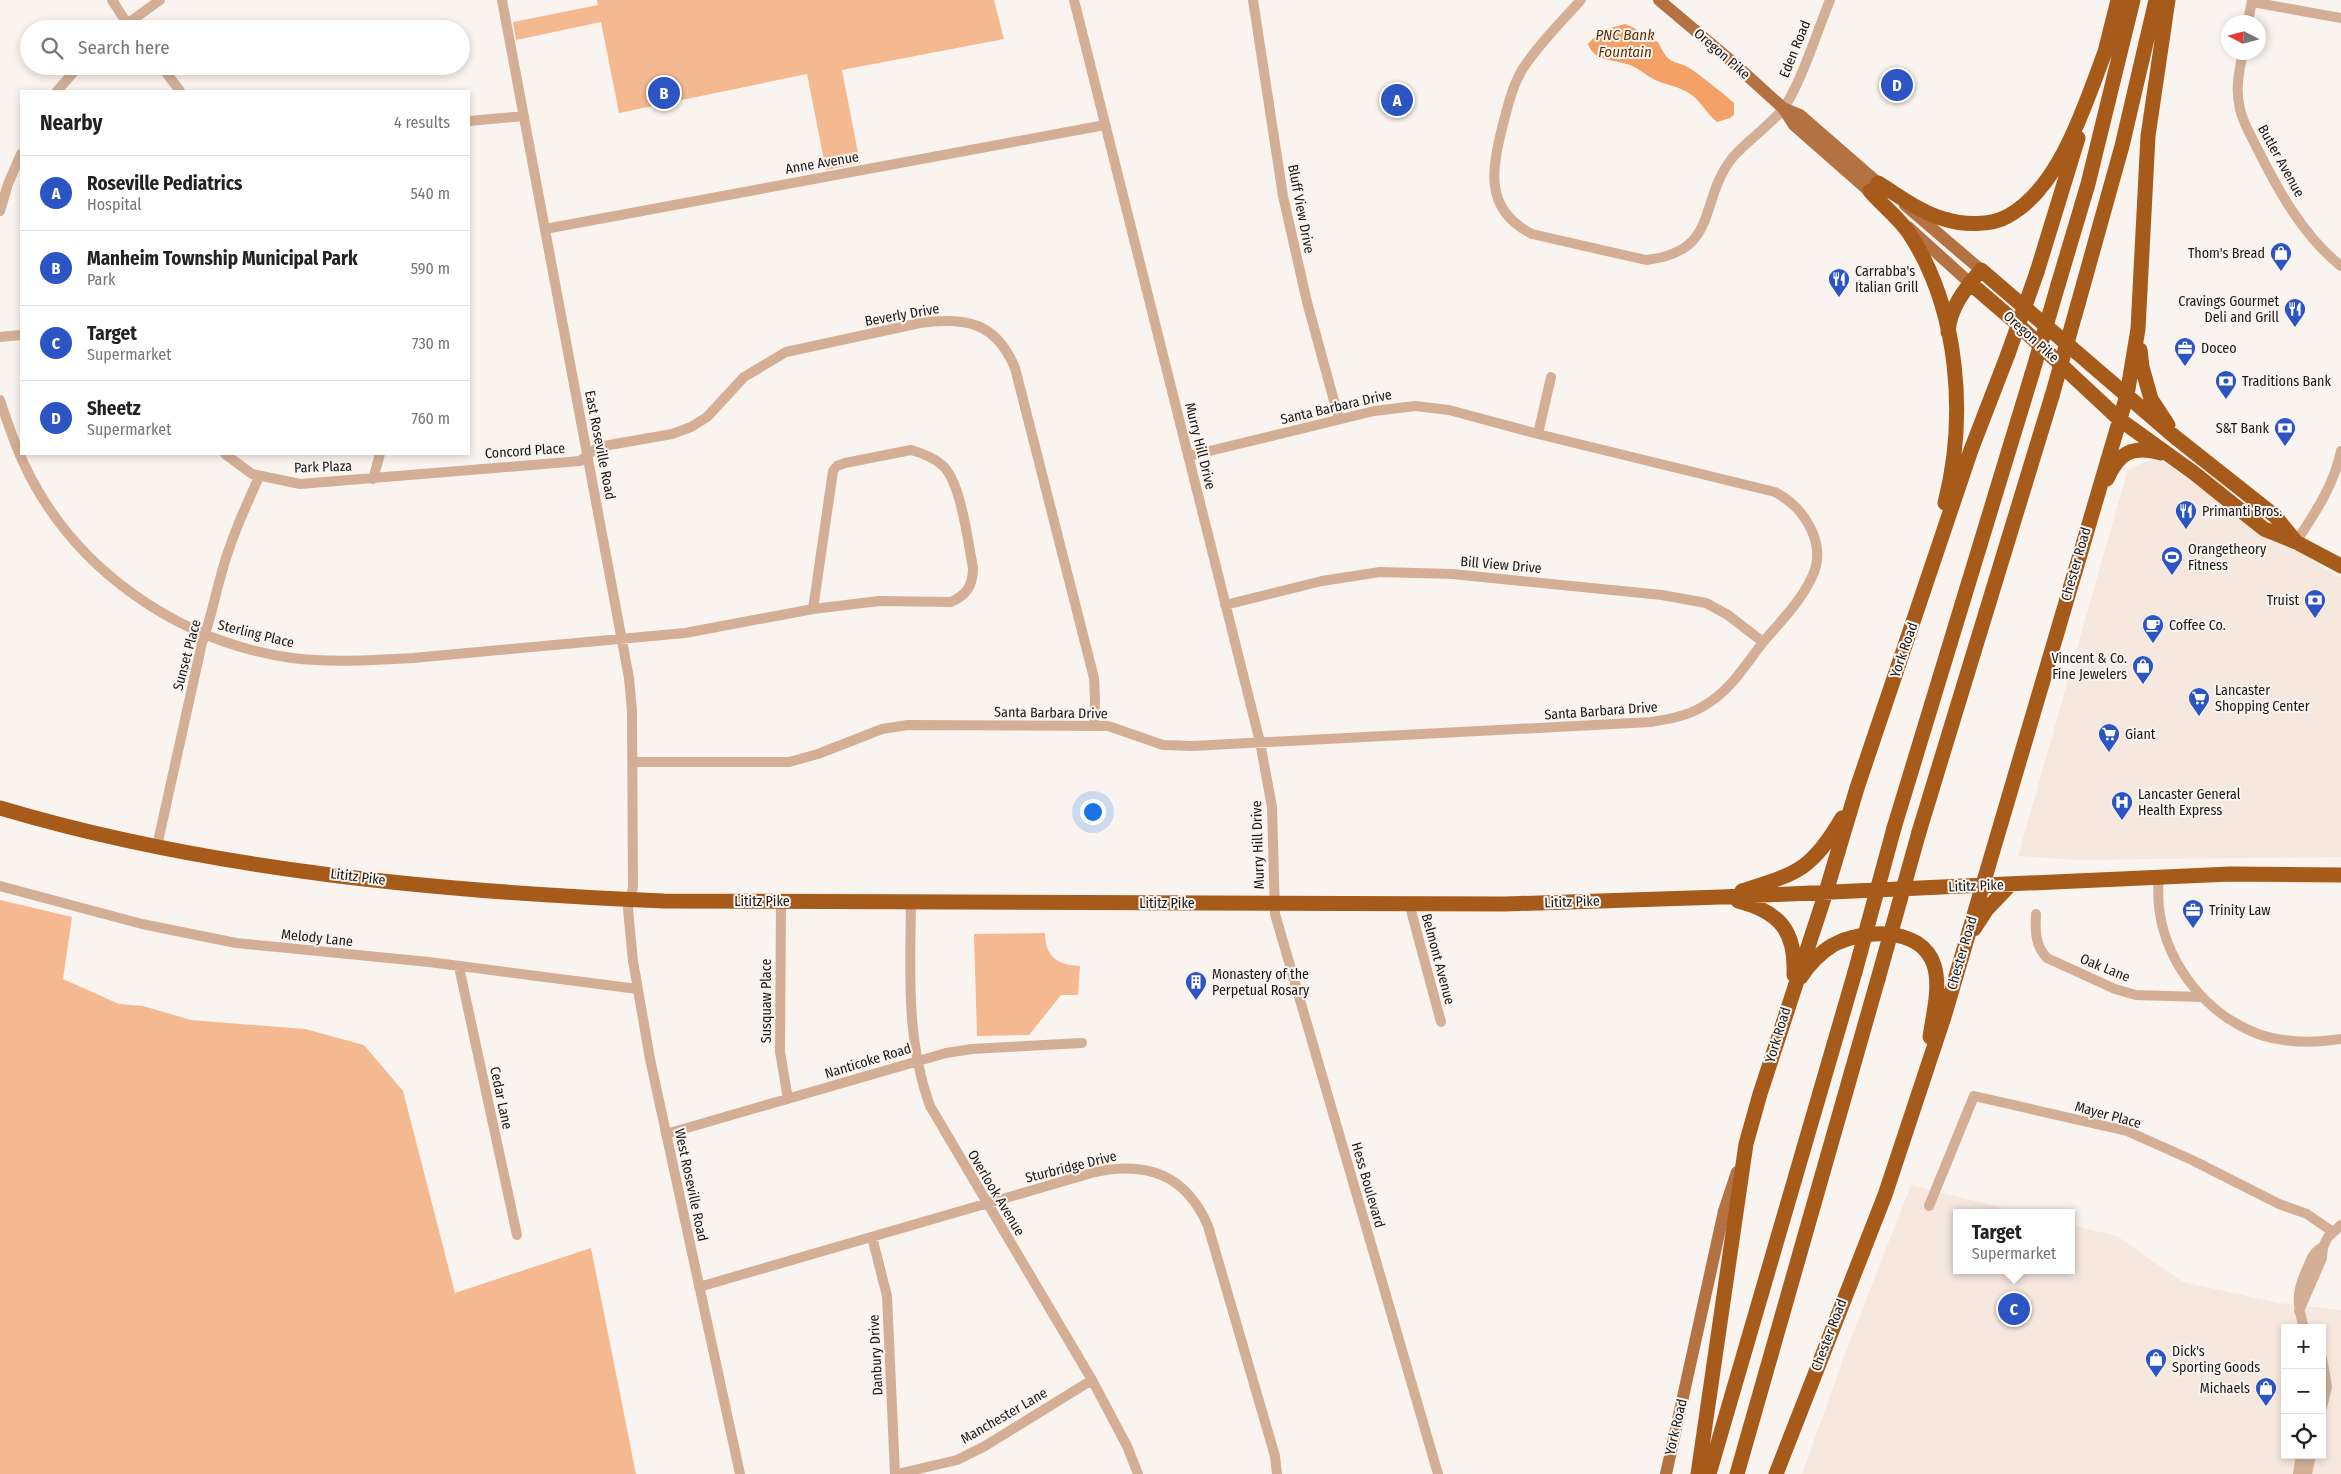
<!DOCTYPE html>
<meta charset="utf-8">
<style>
body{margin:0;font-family:"Fira Sans Condensed",sans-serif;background:#f2f2f2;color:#222}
.controls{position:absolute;right:15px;bottom:15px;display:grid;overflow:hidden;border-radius:0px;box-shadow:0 2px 8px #0003}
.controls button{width:45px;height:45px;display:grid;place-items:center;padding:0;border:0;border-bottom:1px solid #e0e0e0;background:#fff;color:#222;font:25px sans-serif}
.compass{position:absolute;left:2221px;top:15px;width:45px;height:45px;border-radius:50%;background:#fff;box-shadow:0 2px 8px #0003;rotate:276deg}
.you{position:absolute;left:1092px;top:811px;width:18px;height:18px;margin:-12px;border:4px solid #fff;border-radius:50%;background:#1a73e8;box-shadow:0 0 0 8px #1a73e833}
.badge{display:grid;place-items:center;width:32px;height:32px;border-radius:50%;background:#2d54c3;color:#fff;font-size:16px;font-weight:700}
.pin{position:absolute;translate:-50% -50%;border:2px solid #fff;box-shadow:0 1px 5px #0006}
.popup{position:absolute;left:1953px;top:1209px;width:122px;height:65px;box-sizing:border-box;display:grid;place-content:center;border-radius:0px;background:#fff;filter:drop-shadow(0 1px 4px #0005);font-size:16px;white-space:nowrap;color:#767676}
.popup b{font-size:19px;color:#222}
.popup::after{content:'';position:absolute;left:50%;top:100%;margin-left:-10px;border:10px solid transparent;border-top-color:#fff}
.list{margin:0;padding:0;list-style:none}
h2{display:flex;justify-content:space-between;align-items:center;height:65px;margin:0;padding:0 20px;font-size:21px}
h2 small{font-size:16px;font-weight:400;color:#767676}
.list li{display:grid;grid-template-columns:32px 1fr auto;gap:15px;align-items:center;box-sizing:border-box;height:75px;padding:0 20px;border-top:1px solid #e0e0e0}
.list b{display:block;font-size:19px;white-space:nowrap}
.list p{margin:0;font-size:16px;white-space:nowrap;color:#767676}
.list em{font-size:16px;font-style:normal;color:#767676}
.icon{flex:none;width:28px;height:28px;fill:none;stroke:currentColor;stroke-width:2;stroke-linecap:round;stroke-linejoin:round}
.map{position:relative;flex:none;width:2341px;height:1474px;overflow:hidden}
.search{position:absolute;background:#fff;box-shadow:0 2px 8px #0003;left:20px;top:20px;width:450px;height:55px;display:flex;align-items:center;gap:12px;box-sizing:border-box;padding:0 18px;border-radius:28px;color:#767676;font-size:19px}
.panel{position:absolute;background:#fff;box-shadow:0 2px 8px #0003;left:20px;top:90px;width:450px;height:365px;border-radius:0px}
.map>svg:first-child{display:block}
.built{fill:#f6e8df;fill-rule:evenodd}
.green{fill:#f4b991}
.water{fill:#f3a166}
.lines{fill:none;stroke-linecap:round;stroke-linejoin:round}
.minor{stroke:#d4af96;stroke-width:10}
.major{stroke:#b47242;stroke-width:12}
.highway{stroke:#a65b1a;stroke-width:15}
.highway-bridge{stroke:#a65b1a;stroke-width:15}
.labels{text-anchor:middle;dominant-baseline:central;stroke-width:4;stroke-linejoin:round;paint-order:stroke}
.street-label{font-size:14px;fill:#1a1816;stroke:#faf4f0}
.poi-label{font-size:14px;fill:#1a1816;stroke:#faf4f0;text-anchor:start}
.water-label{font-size:15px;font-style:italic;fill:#643100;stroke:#faf4f0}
</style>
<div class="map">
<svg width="2341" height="1474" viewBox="0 0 2341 1474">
<rect width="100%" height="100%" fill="#faf4f0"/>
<path class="built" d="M2157,458L2291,548L2341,578V857L2077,860L2018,856L2128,469Z
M1911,1185L2023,1213H1956V1270H2072V1225L2117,1236L2183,1282L2279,1303L2341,1310V1474H1802L1849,1343ZM2285,1328H2322V1455H2285Z"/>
<path class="green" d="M597,0H994L1004,39L842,70L860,163L826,170L807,74L619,113L601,22L516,40L513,22L598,5Z
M0,900L72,917L63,979L119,1004L143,1006L191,1020L305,1029L364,1045L403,1091L455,1293L591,1248L636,1474H0Z
M1045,933C1045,957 1058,965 1080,966L1078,995H1061L1029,1035L977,1036L974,934Z"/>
<path class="water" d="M1625,24C1639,29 1646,38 1658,42C1671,70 1675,57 1694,71C1707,81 1722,92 1734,103V115L1730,118L1717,122C1707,114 1702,103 1693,96C1680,85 1664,86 1650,77C1642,72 1636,67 1627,64C1611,59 1594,61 1588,44L1600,31Z"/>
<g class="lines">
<path class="minor" d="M112,0L130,28
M502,0L629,678L632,711L633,887L628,908L629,920L633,961L650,1059L740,1474
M1074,0L1260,742L1272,807L1275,914L1438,1474
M1253,0L1283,196L1307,302L1339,419
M1581,0C1561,22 1538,45 1522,70C1512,87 1508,106 1503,124C1492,169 1483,209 1532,234L1646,260C1721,251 1697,202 1733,157C1748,140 1768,127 1783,109C1800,86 1818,29 1830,0
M2252,2L2341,18
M2248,22L2252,0
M120,29L160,0
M2243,52C2239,72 2235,90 2240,109C2243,123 2251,136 2257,148C2278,190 2303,236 2341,266
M161,66L180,91
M57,91L79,66
M469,121L524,116
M0,211L8,184L21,154
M545,229L1105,125
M0,337L21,335
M0,400C7,421 14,443 24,464C73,569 178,642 292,658C332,663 372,660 413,658L685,633L813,609
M1538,434L1551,377
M911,450C922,453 933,457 942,465C961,481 968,542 973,568C973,585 967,595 951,602L879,601L813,609L833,471L837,466L845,463Z
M225,454L252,474L300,484L580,461L598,447L672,434L691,427L707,417L744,377L786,352L920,323C966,317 996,322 1015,368L1094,678L1095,699L1094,726
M373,479L380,454
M2296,542C2315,513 2334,485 2341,451
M1225,605L1322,581L1380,572L1452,574L1662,595L1706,603L1728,615L1763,642
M633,762H789L818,754L882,729L908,725L1108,726L1163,745L1192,746L1651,722C1669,719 1687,716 1702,707C1730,692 1745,665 1764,641C1781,621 1801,601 1812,577C1828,544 1804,507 1775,492L1538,434L1449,410L1415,406L1374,411L1189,456
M157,846L202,643C210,622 214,600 220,579C229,543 244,510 259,477
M2159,878C2152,945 2196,1010 2258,1034C2284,1043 2314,1043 2341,1039
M0,886L142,924L236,943L429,962L637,989
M781,901L780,1052L788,1099
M911,903C910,972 906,1040 930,1106L1092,1380L1127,1446L1138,1474
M1409,903L1441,1022
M2036,914C2035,929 2035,946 2047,958L2115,989L2136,995L2201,997
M459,967L517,1235
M666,1134L946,1053L972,1049L1082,1043
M1929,1206L1974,1096L2127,1131L2192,1160L2279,1204L2307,1214L2333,1232
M872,1237L887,1296L895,1474
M699,1287L1095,1172C1148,1161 1186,1175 1208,1226L1275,1456L1277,1474
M2299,1311L2322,1258L2323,1247L2328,1237L2341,1225
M2304,1328C2297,1304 2296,1292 2307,1269C2311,1259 2313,1252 2323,1247
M2322,1358L2327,1387L2322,1407
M897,1474L957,1460L985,1446L1092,1380
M2298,1474L2301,1455
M2307,1474L2311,1455"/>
<path class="major" d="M1659,0L1729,59L1783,108L1794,125L1877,198
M1783,108L1800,115L1885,189
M1905,205L1981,270
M1908,227L1970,283
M1666,1474L1724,1211L1737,1172"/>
<path class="highway" d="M2105,52L2118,0
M1878,183C1898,195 1921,213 1944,219C1963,225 1991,226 2008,216C2062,187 2087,98 2108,44
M1870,191C1882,205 1899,218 1909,233C1959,309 1967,417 1945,503
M2037,272L2078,138
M1970,283L2013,320L2119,419L2194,473L2264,529L2296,542L2341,566
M2058,285L2088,184L2133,0
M2078,304L2122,146L2156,0
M1948,332C1950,307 1965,289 1981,270L2175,437L2275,516L2296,542
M2140,350L2142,367L2151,399L2168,425
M2107,479C2119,452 2133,445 2161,453
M0,808C211,871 445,892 664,901L1505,904L1721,897L2230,874L2341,875
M1894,828L2032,374
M1919,832L2052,396
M1742,891C1797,873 1811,871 1842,818
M1738,901C1780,912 1796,931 1794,975
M1974,929L1987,909L2010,885
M1801,977C1808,965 1821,952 1833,945C1863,929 1921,926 1934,965C1941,987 1933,1015 1930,1037
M1698,1474L1746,1144L1760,1094L1826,892L1857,788L1971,450L2008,354
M1709,1474L1855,972
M1737,1474L1878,979
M1776,1474L1885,1195L1944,1017L2127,395L2138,329L2148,136L2168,0"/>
<path class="highway-bridge" d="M2008,354L2037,272
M2032,374L2058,285
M2052,396L2078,304
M1855,972L1894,828
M1878,979L1919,832"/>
</g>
<defs>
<g id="shop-pin" transform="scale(1.125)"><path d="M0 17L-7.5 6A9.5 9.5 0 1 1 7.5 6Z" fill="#2d54c3" stroke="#faf4f0"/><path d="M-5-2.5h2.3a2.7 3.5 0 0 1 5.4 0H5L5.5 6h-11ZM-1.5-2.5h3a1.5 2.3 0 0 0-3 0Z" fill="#fff"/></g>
<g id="restaurant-pin" transform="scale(1.125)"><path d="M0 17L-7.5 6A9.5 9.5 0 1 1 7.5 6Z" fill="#2d54c3" stroke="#faf4f0"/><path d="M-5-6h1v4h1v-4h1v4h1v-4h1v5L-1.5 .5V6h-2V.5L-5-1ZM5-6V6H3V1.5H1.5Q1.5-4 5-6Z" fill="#fff"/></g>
<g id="office-pin" transform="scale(1.125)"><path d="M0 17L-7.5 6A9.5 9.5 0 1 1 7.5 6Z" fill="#2d54c3" stroke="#faf4f0"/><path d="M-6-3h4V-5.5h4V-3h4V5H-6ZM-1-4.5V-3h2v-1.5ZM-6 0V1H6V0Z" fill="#fff"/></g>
<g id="bank-pin" transform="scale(1.125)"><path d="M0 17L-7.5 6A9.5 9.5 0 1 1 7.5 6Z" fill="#2d54c3" stroke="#faf4f0"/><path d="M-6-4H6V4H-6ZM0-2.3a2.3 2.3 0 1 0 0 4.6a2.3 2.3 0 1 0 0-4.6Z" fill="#fff"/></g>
<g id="stadium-pin" transform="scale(1.125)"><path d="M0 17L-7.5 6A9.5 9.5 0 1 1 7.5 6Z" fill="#2d54c3" stroke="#faf4f0"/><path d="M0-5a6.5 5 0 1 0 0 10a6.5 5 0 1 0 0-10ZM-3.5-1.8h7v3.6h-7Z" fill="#fff"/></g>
<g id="cafe-pin" transform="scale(1.125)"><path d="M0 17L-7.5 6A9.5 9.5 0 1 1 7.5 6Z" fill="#2d54c3" stroke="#faf4f0"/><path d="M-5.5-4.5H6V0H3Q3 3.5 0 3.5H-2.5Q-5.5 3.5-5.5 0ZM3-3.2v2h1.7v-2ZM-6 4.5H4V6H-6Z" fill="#fff"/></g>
<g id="supermarket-pin" transform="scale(1.125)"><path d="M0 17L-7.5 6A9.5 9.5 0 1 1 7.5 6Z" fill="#2d54c3" stroke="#faf4f0"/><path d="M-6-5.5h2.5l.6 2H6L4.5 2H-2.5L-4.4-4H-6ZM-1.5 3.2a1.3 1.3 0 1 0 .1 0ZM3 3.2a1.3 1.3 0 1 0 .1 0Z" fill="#fff"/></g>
<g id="hospital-pin" transform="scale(1.125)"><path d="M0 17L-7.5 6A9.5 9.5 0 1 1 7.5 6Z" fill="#2d54c3" stroke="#faf4f0"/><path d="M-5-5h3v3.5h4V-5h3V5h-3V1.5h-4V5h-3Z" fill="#fff"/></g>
<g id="building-pin" transform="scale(1.125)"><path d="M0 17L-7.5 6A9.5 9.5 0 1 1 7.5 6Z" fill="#2d54c3" stroke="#faf4f0"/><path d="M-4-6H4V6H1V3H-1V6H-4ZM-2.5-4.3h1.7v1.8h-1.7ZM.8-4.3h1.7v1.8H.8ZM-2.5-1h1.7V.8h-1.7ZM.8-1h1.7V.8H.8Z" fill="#fff"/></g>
</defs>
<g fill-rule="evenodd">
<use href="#shop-pin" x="2281" y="253"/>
<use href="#restaurant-pin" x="1839" y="279"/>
<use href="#restaurant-pin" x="2295" y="309"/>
<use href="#office-pin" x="2185" y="348"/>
<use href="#bank-pin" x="2226" y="381"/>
<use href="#bank-pin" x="2285" y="428"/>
<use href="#restaurant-pin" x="2186" y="511"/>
<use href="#stadium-pin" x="2172" y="557"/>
<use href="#bank-pin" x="2315" y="600"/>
<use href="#cafe-pin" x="2153" y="625"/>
<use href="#shop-pin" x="2143" y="666"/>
<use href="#supermarket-pin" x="2199" y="698"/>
<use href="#supermarket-pin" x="2109" y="734"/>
<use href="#hospital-pin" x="2122" y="802"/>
<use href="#office-pin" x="2193" y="910"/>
<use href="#building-pin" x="1196" y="982"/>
<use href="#shop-pin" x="2156" y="1359"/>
<use href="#shop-pin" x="2266" y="1388"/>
</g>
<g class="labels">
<g class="street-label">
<text transform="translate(1795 49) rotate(-68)">Eden Road</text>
<text transform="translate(1722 54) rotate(41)">Oregon Pike</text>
<text transform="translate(2281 161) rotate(61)">Butler Avenue</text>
<text transform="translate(822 163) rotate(-10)">Anne Avenue</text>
<text transform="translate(1301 209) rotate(79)">Bluff View Drive</text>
<text transform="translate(902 315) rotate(-10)">Beverly Drive</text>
<text transform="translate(2031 337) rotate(42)">Oregon Pike</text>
<text transform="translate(1336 407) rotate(-13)">Santa Barbara Drive</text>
<text transform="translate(600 445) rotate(79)">East Roseville Road</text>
<text transform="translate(1200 446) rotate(76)">Murry Hill Drive</text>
<text transform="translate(525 451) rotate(-4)">Concord Place</text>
<text transform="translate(323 467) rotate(-2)">Park Plaza</text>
<text transform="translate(2076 564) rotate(-74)">Chester Road</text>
<text transform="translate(1501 565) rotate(5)">Bill View Drive</text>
<text transform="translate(256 634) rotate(14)">Sterling Place</text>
<text transform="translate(1904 650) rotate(-71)">York Road</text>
<text transform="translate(187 655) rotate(-75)">Sunset Place</text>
<text transform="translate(1601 711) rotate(-4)">Santa Barbara Drive</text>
<text transform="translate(1051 713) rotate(1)">Santa Barbara Drive</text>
<text transform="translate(1258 845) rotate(-92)">Murry Hill Drive</text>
<text transform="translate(358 877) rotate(7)">Lititz Pike</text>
<text transform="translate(1976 886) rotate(-2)">Lititz Pike</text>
<text x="762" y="901">Lititz Pike</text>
<text transform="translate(1572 902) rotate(-2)">Lititz Pike</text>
<text x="1167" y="903">Lititz Pike</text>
<text transform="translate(317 938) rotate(6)">Melody Lane</text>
<text transform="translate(1962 953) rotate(-74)">Chester Road</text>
<text transform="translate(1438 959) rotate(75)">Belmont Avenue</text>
<text transform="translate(2105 968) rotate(22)">Oak Lane</text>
<text transform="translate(766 1001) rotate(-90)">Susquaw Place</text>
<text transform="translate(1778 1035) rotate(-73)">York Road</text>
<text transform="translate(868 1061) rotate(-17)">Nanticoke Road</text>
<text transform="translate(501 1098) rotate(78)">Cedar Lane</text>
<text transform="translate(2108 1115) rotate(15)">Mayer Place</text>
<text transform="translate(1071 1167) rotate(-14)">Sturbridge Drive</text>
<text transform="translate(691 1185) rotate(78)">West Roseville Road</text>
<text transform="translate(1368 1185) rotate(74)">Hess Boulevard</text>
<text transform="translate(996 1193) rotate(59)">Overlook Avenue</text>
<text transform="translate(1829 1335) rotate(-69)">Chester Road</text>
<text transform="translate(876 1355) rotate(-93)">Danbury Drive</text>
<text transform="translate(1004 1416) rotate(-30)">Manchester Lane</text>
<text transform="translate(1676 1427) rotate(-77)">York Road</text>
</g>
<g class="poi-label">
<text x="2265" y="253" text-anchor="end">Thom's Bread</text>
<text x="1855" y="271">Carrabba's<tspan x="1855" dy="16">Italian Grill</tspan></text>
<text x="2279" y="301" text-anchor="end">Cravings Gourmet<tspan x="2279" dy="16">Deli and Grill</tspan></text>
<text x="2201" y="348">Doceo</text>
<text x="2242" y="381">Traditions Bank</text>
<text x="2269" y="428" text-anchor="end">S&amp;T Bank</text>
<text x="2202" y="511">Primanti Bros.</text>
<text x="2188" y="549">Orangetheory<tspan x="2188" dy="16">Fitness</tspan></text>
<text x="2299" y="600" text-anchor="end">Truist</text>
<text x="2169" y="625">Coffee Co.</text>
<text x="2127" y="658" text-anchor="end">Vincent &amp; Co.<tspan x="2127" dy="16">Fine Jewelers</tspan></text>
<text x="2215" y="690">Lancaster<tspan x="2215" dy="16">Shopping Center</tspan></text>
<text x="2125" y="734">Giant</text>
<text x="2138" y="794">Lancaster General<tspan x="2138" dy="16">Health Express</tspan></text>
<text x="2209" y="910">Trinity Law</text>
<text x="1212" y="974">Monastery of the<tspan x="1212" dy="16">Perpetual Rosary</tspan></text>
<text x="2172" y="1351">Dick's<tspan x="2172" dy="16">Sporting Goods</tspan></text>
<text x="2250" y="1388" text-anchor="end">Michaels</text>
</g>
<g class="water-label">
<text x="1625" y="35">PNC Bank<tspan x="1625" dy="17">Fountain</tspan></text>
</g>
</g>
</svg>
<div class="controls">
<button>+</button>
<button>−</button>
<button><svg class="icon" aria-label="locate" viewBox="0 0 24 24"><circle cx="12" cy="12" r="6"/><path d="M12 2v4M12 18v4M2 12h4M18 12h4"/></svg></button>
</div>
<svg class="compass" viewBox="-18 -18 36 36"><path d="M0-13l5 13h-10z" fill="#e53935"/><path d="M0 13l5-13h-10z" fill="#767676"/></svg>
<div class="you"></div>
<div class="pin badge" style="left:1397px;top:100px">A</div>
<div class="pin badge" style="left:664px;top:93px">B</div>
<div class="pin badge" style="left:2014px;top:1309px">C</div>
<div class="popup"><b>Target</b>Supermarket</div>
<div class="pin badge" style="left:1897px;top:85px">D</div>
<div class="search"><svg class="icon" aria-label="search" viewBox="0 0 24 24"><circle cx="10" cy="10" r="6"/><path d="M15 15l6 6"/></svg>Search here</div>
<section class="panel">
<h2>Nearby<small>4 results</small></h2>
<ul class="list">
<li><span class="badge">A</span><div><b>Roseville Pediatrics</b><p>Hospital</p></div><em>540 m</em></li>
<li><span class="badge">B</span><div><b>Manheim Township Municipal Park</b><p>Park</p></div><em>590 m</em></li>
<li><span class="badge">C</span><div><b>Target</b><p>Supermarket</p></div><em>730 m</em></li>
<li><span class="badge">D</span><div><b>Sheetz</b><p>Supermarket</p></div><em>760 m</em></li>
</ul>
</section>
</div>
